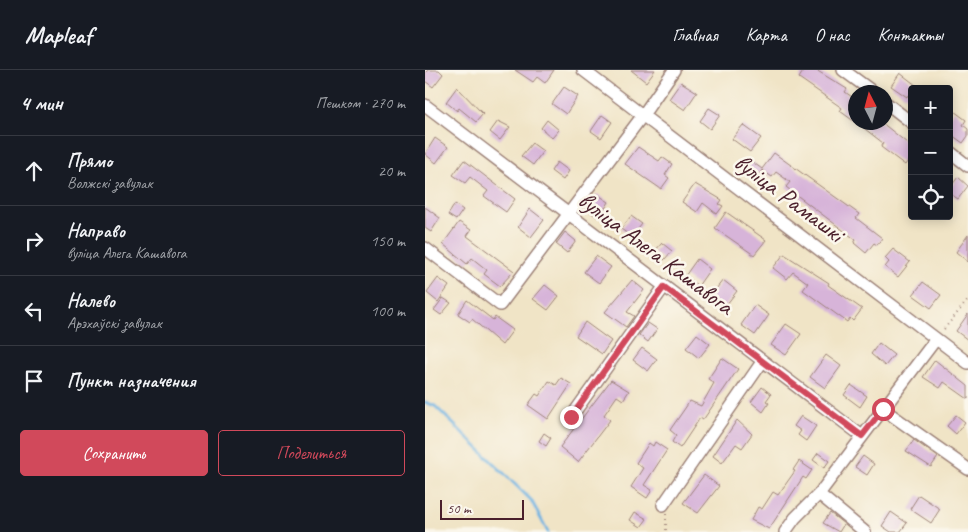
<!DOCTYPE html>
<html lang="ru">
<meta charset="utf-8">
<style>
body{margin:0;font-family:Caveat,sans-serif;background:#20242c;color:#f1f3f6}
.controls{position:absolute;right:15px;top:15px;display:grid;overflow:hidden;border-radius:5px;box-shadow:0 2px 12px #0003}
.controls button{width:45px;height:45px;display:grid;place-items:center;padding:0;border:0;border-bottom:1px solid #363941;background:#171b24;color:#f1f3f6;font:25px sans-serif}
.compass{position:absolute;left:423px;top:15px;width:45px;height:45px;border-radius:50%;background:#171b24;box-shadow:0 2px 12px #0003;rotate:354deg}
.scale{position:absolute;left:15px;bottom:12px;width:84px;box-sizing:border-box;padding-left:5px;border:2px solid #4a1f2b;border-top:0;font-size:14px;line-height:18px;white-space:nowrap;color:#4a1f2b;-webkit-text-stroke:4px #fbf7ec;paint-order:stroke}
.stop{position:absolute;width:15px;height:15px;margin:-11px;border:4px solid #d1495b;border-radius:50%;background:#fff}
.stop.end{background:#d1495b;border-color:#fff;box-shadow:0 1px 5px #0008}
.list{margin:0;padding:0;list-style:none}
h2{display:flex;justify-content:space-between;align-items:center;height:65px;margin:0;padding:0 20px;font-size:21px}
h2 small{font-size:16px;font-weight:400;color:#9ea1a6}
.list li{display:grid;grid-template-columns:32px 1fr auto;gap:15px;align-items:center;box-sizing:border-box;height:70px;padding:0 20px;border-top:1px solid #363941}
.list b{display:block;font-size:19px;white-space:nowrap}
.list p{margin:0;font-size:16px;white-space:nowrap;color:#9ea1a6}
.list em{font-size:16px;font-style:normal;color:#9ea1a6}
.actions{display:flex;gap:10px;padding:15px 20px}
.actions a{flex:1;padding:11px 0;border:1px solid #d1495b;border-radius:5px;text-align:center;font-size:18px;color:#d1495b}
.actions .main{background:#d1495b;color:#fff}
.icon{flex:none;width:28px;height:28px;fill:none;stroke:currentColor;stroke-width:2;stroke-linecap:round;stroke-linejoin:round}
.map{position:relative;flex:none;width:543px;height:462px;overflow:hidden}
header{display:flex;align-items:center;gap:30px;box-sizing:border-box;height:70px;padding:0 25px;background:#171b24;border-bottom:1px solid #363941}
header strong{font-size:24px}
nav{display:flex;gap:28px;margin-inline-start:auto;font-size:18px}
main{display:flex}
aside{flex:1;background:#171b24}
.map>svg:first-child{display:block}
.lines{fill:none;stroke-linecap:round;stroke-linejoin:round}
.stream{stroke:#6bb2e2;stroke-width:3}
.building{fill:#d7b4d9}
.minor-casing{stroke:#9d8278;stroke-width:14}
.path{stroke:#9d8278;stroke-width:2;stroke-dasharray:1 4;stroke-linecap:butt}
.minor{stroke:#fff;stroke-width:11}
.route{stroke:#d1495b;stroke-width:6}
.labels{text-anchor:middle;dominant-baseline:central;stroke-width:5;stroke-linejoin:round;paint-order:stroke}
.street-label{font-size:25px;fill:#4a1f2b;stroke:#fbf7ec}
</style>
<header>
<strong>Mapleaf</strong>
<nav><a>Главная</a><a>Карта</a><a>О нас</a><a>Контакты</a></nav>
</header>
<main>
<aside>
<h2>4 мин<small>Пешком · 270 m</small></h2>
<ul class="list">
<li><svg class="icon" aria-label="ahead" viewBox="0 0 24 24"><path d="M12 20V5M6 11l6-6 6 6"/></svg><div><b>Прямо</b><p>Волжскі завулак</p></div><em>20 m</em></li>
<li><svg class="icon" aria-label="right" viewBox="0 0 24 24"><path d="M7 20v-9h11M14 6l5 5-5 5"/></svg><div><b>Направо</b><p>вуліца Алега Кашавога</p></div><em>150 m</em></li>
<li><svg class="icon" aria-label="left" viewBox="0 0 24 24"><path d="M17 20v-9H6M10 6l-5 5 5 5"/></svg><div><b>Налево</b><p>Арэхаўскі завулак</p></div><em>100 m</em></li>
<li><svg class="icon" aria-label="arrive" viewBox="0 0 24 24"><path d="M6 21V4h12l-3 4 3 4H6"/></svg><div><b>Пункт назначения</b></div></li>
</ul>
<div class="actions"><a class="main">Сохранить</a><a>Поделиться</a></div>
</aside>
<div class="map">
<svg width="543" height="462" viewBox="0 0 543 462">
<rect width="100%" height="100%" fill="#fbf7ec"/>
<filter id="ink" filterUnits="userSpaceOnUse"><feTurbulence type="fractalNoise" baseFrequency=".02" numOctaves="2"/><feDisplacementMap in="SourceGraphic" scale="10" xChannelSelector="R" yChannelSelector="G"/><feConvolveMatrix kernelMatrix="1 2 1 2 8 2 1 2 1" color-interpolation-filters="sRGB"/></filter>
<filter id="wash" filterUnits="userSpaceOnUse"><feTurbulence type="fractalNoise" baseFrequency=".0096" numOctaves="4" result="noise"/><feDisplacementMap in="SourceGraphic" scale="20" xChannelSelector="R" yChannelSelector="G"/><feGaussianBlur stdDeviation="1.12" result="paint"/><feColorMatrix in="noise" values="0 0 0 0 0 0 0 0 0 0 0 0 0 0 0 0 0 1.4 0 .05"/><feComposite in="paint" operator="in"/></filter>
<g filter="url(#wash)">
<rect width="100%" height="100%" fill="#f0e4c6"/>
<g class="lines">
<path class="stream" d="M0,332L10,336L106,430L123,462"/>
</g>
<g id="blocks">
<path class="building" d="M3,0H14L18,4L8,17L0,11V3Z
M90,0H129L120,13L112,7L108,12Z
M206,0H230L221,12Z
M379,0H391L422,19L420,22L430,29V52L415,41L417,38L374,8Z
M475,3L496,19H487V27L483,25L482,27L466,16Z
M256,12L272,22L260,40L244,29Z
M32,17L58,44L51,52L34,38L32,41L21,32Z
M139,17L153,26L141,44L127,34Z
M284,38L295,45L285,59L275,51Z
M529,41L541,50L538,55L543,59V66L538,73L524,63V47Z
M177,45L187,52L176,68L166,61Z
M122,50L134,60L127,68L116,58Z
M73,51L85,57L75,70L65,62Z
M431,52H456L482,73L487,77V85L480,95L456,77L458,73Z
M318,55L336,68L325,82L307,69Z
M10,68L23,77L11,93L0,84Z
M107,73L118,81L108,95L96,86Z
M213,77L234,91L237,87L247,94L240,105L244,108L236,119L200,94Z
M349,83L434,144L431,148L457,168L452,175L449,173L441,183L429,173L431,170L361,117L365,112L351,102L347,107L337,100L331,108L320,99L326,91L337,99Z
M39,90L90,129L81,142L59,126L63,121L45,107L40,113L28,105Z
M132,92L144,101L138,110L126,101Z
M533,107L543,116L533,129L524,123V119Z
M270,114L297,130L294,134L298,136L292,144L278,133L272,142L257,132Z
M172,124L184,132L174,148L161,139Z
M30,134L38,140L31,150L23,145Z
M0,137L15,148L6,162L0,158Z
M105,139L119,150L106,167L93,157Z
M301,142L341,170L329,185L290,158Z
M206,146L217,154L207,167L196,159Z
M34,152L46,160L42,166L89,201L75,216L59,204L62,200L47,188L42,194L18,174Z
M140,162L151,171L142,183L131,174Z
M543,165V192L531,182Z
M237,173L247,181L239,190L229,182Z
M468,179L485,192L473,207L460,197L464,192L460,188Z
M359,184L404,213L403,215L437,239L428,251L425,248L422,252L378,220L383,213L368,202L362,209L348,198Z
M171,186L186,197L174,213L159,202Z
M272,189L285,199L273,216L260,206Z
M13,208L24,216L13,232L2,223Z
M207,210L219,220L202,242L209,246L201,257L180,242Z
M298,210L312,221L298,239L284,228Z
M498,212L516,225L506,238L488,225Z
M120,215L134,226L123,240L108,229Z
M18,228L26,233L16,245L9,240Z
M42,230L68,250L70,247L88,260L77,275L47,249L45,252L33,244Z
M330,235L344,245L330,265L316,255Z
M543,244V270L531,261Z
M160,252L186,271L177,284L151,266Z
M223,253L232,259L223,272L214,265Z
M361,254L376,264L361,285L346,275Z
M272,264L285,274L274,288L261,278Z
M454,273L469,285L460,296L446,284Z
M217,278L232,289L223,301L208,290Z
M401,285L416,296L400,318L385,307Z
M297,288L313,299L278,350L275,348L255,378L247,372L251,365L245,360L265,331L276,336L289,313L283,309Z
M510,290L543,316V329L519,312L515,318L498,307Z
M136,308L146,314L123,349L103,335L111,324L114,326L124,311L131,315Z
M186,310L204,321L198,330L192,326L179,345L185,350L153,392L135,377Z
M426,315L442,326L435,337L419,325Z
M337,317L346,324L341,331L344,333L338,342L326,332Z
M531,345L540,352L531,364L522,356Z
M376,346L391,356L381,371L373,365L376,361L369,356Z
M312,350L327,364L317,378L311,374L297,393L288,386Z
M119,363L126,368L121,376L114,371Z
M489,370L513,387L506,397L481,381Z
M230,372L242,380L219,415L227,420L222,428L206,417L218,398L211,393L224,373L228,376Z
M393,383L404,391L399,398L388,390Z
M438,386L449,394L442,405L430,397Z
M374,391L387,400L381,409L378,407L344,459L326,450L333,437L337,439L348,422L353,425L370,401L368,400Z
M279,405L294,416L273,443L258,433Z
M494,425L515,439L506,453L485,439Z
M210,442L222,449L216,457L205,450Z
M466,442L482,453L475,462H466L457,456Z
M405,443L419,454L414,462L398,453Z"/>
</g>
</g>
<g filter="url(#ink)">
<use href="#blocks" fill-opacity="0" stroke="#9d8278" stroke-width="1"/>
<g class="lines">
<g class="minor-casing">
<path id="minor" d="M158,0L543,293
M418,0L448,22
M460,32L487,53
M0,35L437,366
M524,81L543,96
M0,178L75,235L218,45L249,0
M458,339L543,399
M146,347L239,217
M394,424L440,462
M238,435L337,292
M360,462L370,448L394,424L511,269"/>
</g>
<path class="path" d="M519,259L543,230
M241,444V462"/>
<use href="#minor" class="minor"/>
</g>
</g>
<g class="lines" filter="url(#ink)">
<path class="route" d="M146,347L239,217L437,366L458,339"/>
</g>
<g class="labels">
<g class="street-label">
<text transform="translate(364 128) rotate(37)">вуліца Рамашкі</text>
<text transform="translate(231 183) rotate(37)">вуліца Алега Кашавога</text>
</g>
</g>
</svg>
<div class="controls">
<button>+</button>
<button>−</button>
<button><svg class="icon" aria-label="locate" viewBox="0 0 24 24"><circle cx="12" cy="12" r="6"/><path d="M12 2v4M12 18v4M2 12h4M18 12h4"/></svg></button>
</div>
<svg class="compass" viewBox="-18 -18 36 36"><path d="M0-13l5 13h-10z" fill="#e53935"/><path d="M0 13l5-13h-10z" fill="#9ea1a6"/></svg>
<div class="scale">50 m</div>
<div class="stop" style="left:458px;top:339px"></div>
<div class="stop end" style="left:146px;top:347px"></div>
</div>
</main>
